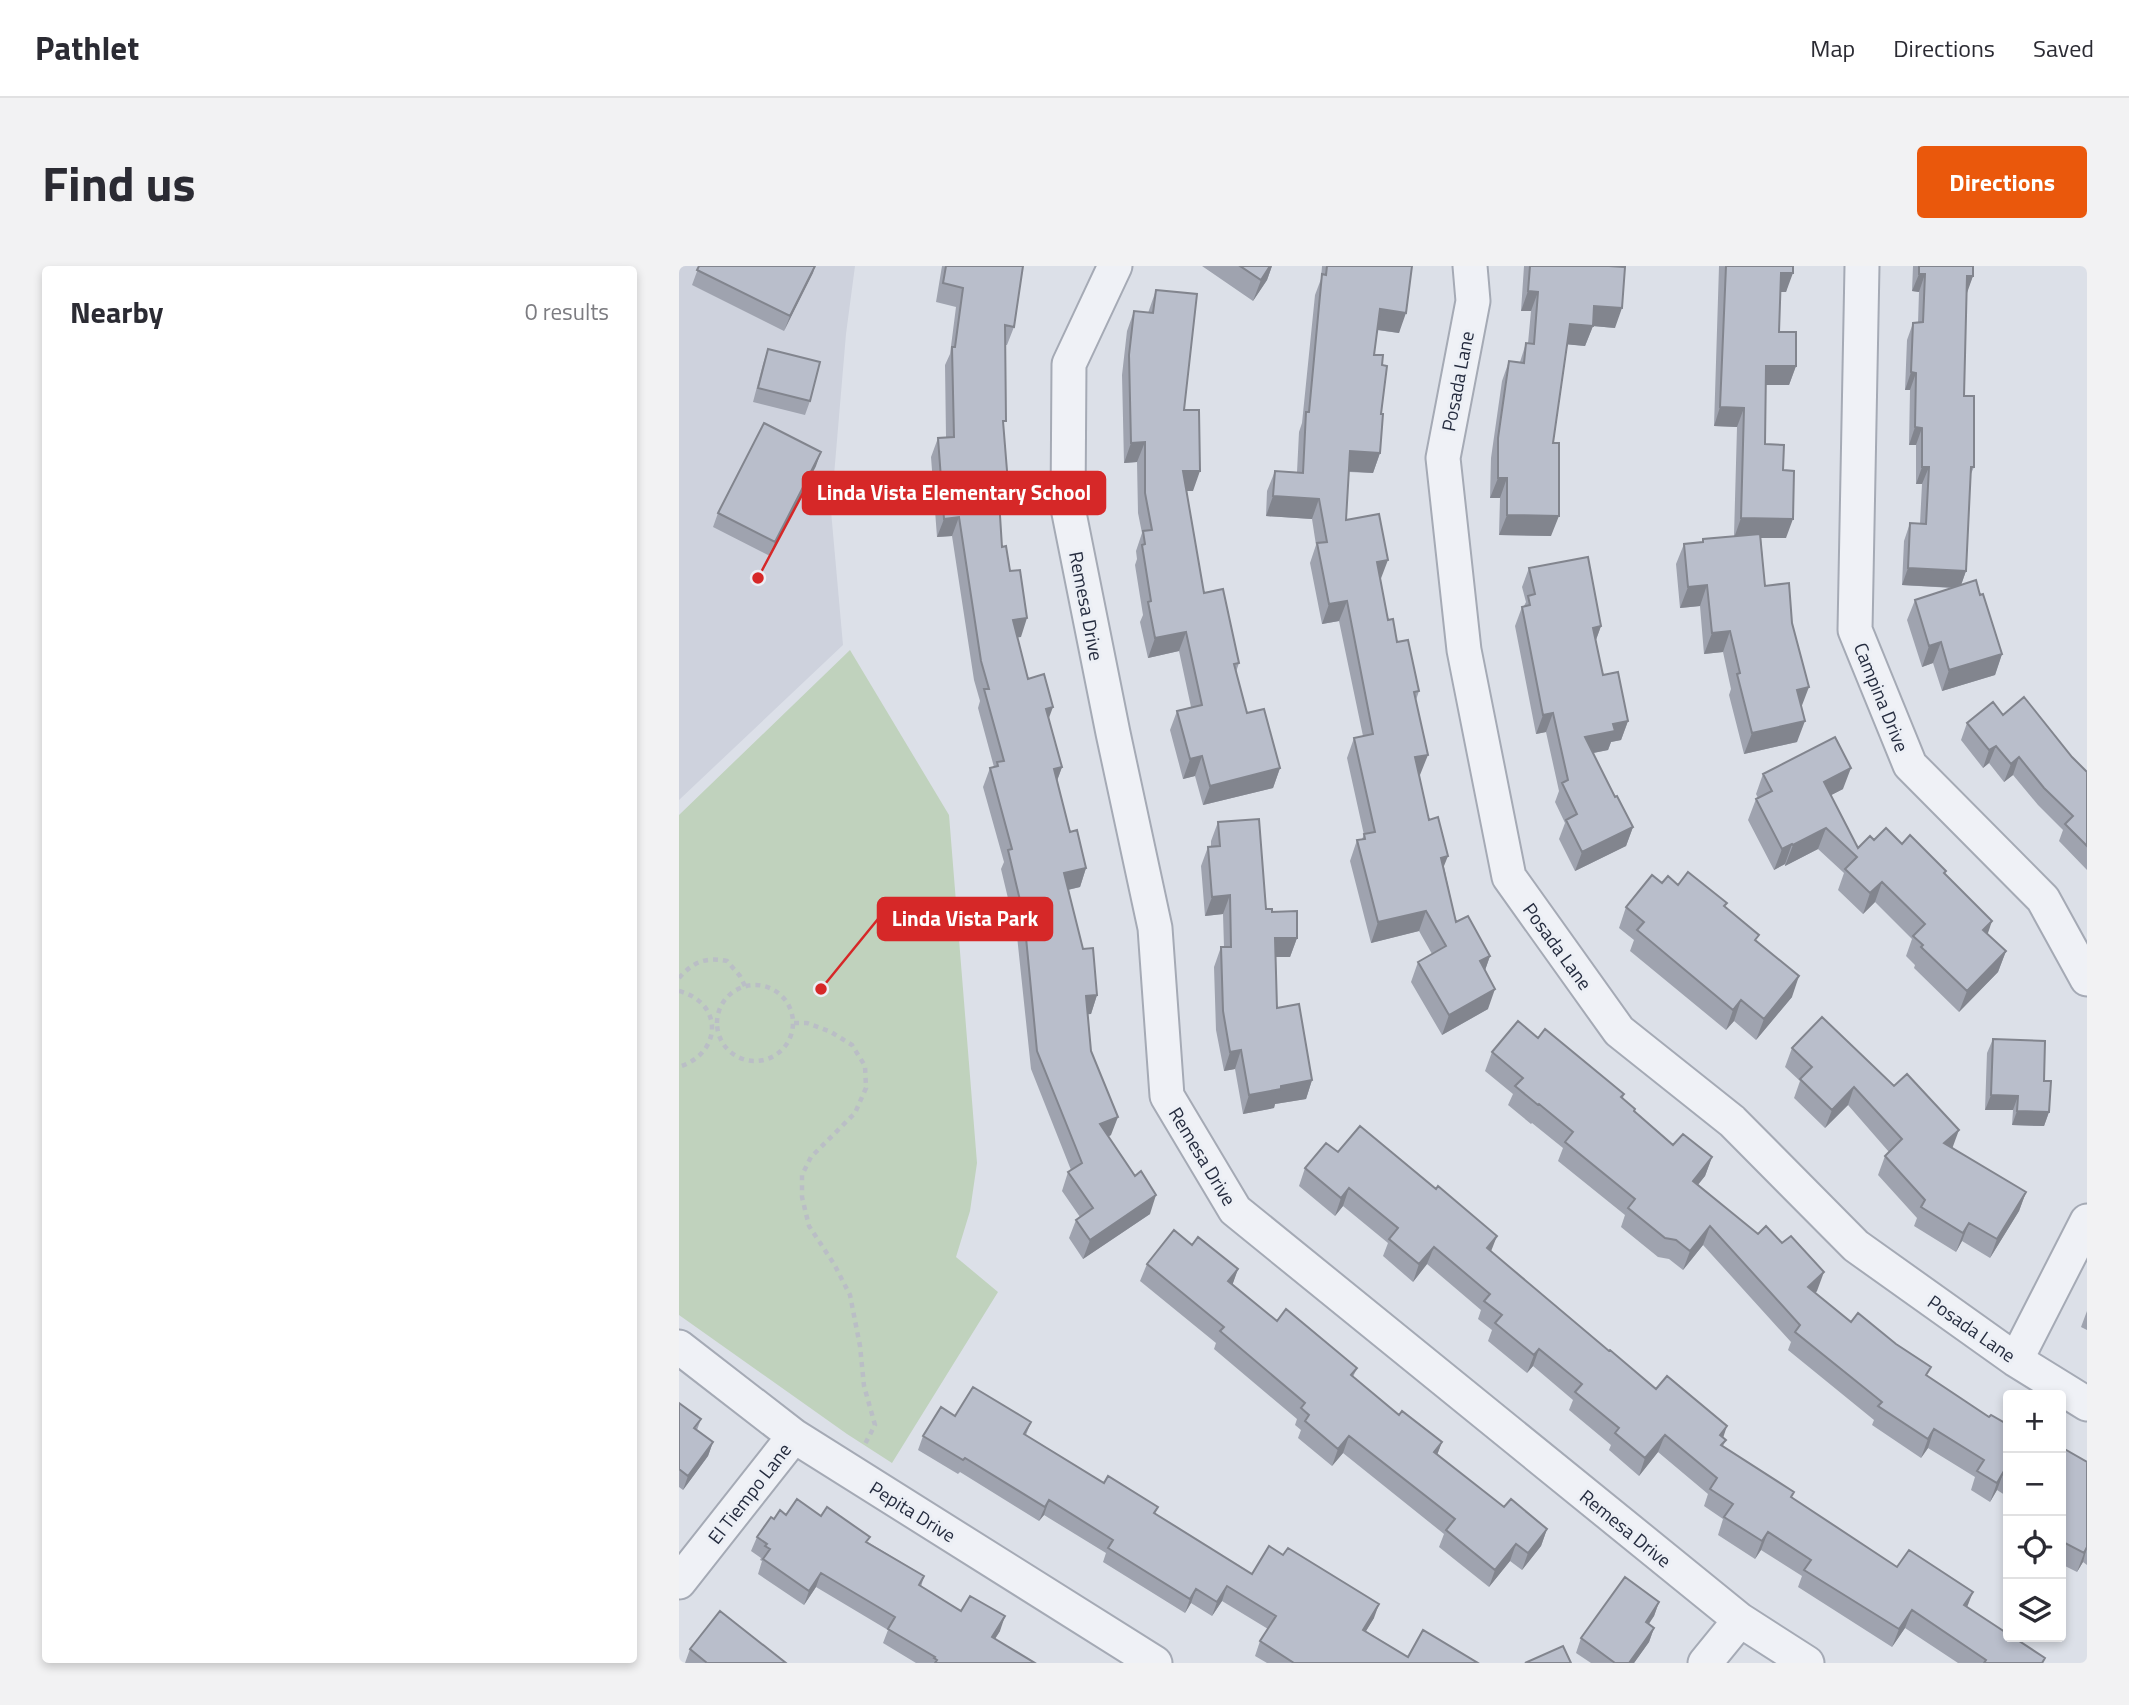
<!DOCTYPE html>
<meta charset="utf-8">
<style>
body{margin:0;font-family:"Titillium Web",sans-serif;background:#f2f2f3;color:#2b2b33}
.controls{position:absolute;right:21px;bottom:21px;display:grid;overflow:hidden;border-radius:7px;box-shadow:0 4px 10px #0003}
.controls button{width:63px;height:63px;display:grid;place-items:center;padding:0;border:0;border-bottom:2px solid #e1e1e2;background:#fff;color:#2b2b33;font:35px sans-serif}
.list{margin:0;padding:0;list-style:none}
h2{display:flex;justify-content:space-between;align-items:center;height:91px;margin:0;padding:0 28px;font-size:30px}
h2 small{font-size:23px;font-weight:400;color:#7c7c81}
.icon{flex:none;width:38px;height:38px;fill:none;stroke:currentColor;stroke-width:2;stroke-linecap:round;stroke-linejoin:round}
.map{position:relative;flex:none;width:1408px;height:1397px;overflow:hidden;border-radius:7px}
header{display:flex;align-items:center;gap:42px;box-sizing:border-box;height:98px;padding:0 35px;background:#fff;border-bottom:2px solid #e1e1e2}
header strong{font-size:33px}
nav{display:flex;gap:38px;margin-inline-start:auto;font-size:24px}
.intro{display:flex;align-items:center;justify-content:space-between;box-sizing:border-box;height:168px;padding:0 42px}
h1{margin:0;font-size:49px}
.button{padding:18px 32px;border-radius:7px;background:#ea580c;color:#fff;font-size:24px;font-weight:700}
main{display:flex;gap:42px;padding:0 42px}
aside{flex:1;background:#fff;border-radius:7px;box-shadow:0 4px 10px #0003}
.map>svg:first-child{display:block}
.built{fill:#ced2dd}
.green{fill:#c0d2bd}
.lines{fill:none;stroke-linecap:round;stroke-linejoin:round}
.minor-casing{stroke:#a5aab5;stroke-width:37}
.path{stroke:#babec6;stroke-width:4.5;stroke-dasharray:5 5;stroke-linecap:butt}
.minor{stroke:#eff1f6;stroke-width:33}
.wall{fill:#9fa3af}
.shaded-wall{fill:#82858e}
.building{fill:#b9becb;stroke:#82858e;stroke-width:2}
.labels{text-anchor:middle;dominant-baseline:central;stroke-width:6;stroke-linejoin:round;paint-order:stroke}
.street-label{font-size:19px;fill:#252c3f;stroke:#eceff5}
.leader{fill:none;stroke:#d62828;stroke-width:2.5}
.callout-dot{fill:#d62828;stroke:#eceff5;stroke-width:2.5}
.callout{fill:#d62828;stroke:#d62828;stroke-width:2.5}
.callout-label{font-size:21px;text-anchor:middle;font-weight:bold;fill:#fff}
</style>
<header>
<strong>Pathlet</strong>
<nav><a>Map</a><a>Directions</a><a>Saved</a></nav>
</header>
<div class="intro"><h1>Find us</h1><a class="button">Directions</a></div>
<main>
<aside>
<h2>Nearby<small>0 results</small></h2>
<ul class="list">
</ul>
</aside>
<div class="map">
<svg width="1408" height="1397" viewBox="0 0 1408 1397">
<rect width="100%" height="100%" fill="#dce0e8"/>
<path class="built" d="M0,0H176L167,68L152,245L164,379L0,534Z"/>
<path class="green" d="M171,384L270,549L298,897L291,945L277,991L319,1026L213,1197L168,1168L0,1049V549Z"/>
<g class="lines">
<g class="minor-casing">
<path id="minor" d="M436,0L390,98L389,242L434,467L476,662L488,830L556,944L1061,1354L1128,1397
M791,0L794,35L764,192L785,384L830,611L940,765L1053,855L1177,980L1337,1094L1408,1138
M1183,0L1176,364L1231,499L1364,633L1408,713
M0,1081L115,1170L476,1397
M1337,1094L1408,955
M0,1316L115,1170
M1026,1397L1061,1354"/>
</g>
<path class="path" d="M0,712C15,695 27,691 48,695L61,710L66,720
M38 757a38 38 0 1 1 76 0a38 38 0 1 1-76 0Z
M0,725C45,737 43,787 0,801
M115,757H128L152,766L173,779L186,800L187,822L176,847L132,891L123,909V931L130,960L155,998L171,1029L181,1080L185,1120L196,1159L185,1180"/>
<use href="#minor" class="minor"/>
</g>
<path class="wall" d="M20,0H136L105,65L13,19Z
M263,0H344L335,61L328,79H326L322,236H320L323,281L342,371H338L349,413L370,453L383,501L378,515L391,566L407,602L401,621L389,624L404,683L418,729L412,748H409L412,785L432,869L429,871L471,948L404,993L390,972L397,954L401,951L383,925L389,906L392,904L352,803L338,670L322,603L325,596L304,521L311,502L315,501L299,442L301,435L295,414L273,270L258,271L252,191L259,172L267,171L266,99L271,88L277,41L257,36Z
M523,0H593L588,14L574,35Z
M643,0H733L720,67L698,64L695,89L703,99L701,187L694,207L670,206L667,254L701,315L709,354L740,425L737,434L741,509H740L750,554L765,601L777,656L811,690L806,704L809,743L763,769L732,716L739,696L753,688L740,665L692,677L671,595L678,574L683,573L685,569L668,492L675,472L684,470L660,355L643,358L631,297L637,279L633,253L587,250L588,225L596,205L618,206L620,166L623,157L636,29L642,13Z
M845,0H930L936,62L914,60L906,80L888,78L874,177L872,270L820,269L821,232H811L812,192L823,115L830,95L841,96L847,77H849L852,45H842Z
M1040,0H1114L1107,26H1101L1100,66L1117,100L1110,119H1087L1086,178L1104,204L1107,272H1082L1086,320L1122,442L1118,476L1065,488L1050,429L1052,423L1044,386L1025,388L1021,340L1001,342L997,298L1005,278L1023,276L1024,273L1055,270L1058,161L1035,160Z
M1234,0H1294V10L1287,27L1285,130L1295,201L1291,210L1287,305L1282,319L1323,388L1316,409L1263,425L1254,397L1243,401L1228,354L1236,334L1273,322L1223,319L1225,275L1231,257L1241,258L1243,218H1237V179H1230L1231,124H1226L1228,74L1234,57H1239L1240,26L1233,25Z
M477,24L505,144L514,225H507L525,327L560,397L557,406L568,447L601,502L594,522L524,539L516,510L504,513L491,464L498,445L512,441L500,385L469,392L461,356L464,349L456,299L458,293L457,285L463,267L459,247L458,196L445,197L443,109L448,65L455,45L469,47Z
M89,83L131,135L126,149L74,136L84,98Z
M137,200L91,290L34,261L39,247Z
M850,302L922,360L917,374L924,409L949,455L942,474L932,476L929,484L914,487L936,531L954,561L947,580L896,605L880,573L886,557L876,536L880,525L867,466L857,468L836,360L843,341L845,340L847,336L843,321Z
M1324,449L1393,491L1408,506V604L1380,575L1384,564L1359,539L1334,509L1325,516L1310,497L1304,502L1282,474L1288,457Z
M1084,508L1164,523L1152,529L1179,582L1195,574L1223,578L1266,608L1309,668L1327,685L1319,706L1280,746L1235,702L1236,699L1227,690L1233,673L1196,636L1184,648L1159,624L1165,607L1139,583L1106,600V598L1095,604L1069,554L1077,533L1079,532L1077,528Z
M539,556L587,643L593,646L618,672L611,691H597L598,742L633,814L627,833L596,838L595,842L564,848L556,803L545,805L537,764L535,701L542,681H545L544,648L526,650L522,600L529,581L532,580V575Z
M983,617L999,619L1046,641L1078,675L1113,731L1077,774L1055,755L1047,764L951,685L955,674L940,662L947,641Z
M859,772L945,828L944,832L955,846L994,879L1033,891L1026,910L1019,919L1138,1025L1136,1027L1172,1056L1249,1110L1310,1151L1328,1158L1329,1156V1231L1318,1224L1311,1236L1292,1224L1296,1211L1249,1182L1242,1192L1193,1159L1195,1154L1109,1084L1112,1076L1024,979L1004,1004L990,993L979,991L942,961L946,949L879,895L884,882L853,857L852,858L829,839L834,828L806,805L813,786Z
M1314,773L1365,815L1370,846L1365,860L1333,859L1334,844H1306L1308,787Z
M1113,782L1273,882L1347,926L1340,945L1311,992L1283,975L1277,986L1235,960L1238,952L1199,909L1206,890L1210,886L1169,839L1146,862L1115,832L1121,815L1106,801Z
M659,886L812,986L930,1085L977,1123L1047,1174L1044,1180L1113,1232L1218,1301L1288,1341L1366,1392L1364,1397H1279L1226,1362L1213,1381L1119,1321L1123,1310L1082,1284L1076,1293L1039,1269L1044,1253L1025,1240L1029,1228L979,1186L960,1210L930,1184L932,1179L890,1144L894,1134L854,1100L848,1107L809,1075L813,1064L799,1053L802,1044L748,998L734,1016L704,990L709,977L664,940L656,950L620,920L626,902Z
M468,998L559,1003L553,1019L598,1055L678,1102L674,1111L720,1149L763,1176L758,1189L825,1241L868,1263L862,1280L843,1304L831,1295L810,1321L760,1281L765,1268L664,1187L653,1200L619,1172L622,1164L616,1159L618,1153L535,1083L537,1077L461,1015Z
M1408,1045V1064L1402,1061Z
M0,1137L22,1153L18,1164L34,1176L29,1190L4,1224L0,1221Z
M276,1150L352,1156L347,1169L425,1217L479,1241L476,1248L573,1308L695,1352L687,1365L729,1391L799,1397H588L576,1390L581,1375L589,1363L543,1335L533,1350L512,1337L506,1347L424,1296L427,1287L365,1249L360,1255L281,1206L279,1208L239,1184L244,1170Z
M1382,1181L1408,1196V1299L1404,1296L1398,1306L1382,1298Z
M107,1249L189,1276L245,1310L242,1321L282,1345L321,1365L316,1373L356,1397H237L204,1377L209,1364L137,1321L125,1339L79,1308L83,1295L81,1294L82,1292L72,1285L78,1271L95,1253Z
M980,1336L975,1350L970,1358L975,1362L970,1376L955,1397H912L897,1387L902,1372Z
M11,1383L107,1397H6Z"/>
<path class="shaded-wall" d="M136,0L134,7L105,65L111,50Z
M591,0H593L588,14L574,35L582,14Z
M1102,7H1114L1107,26H1095Z
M1240,8H1246L1240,26L1233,25Z
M1288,10H1294L1288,27H1281Z
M849,25L859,26L852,45H842Z
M915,40L943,42L936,62L914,60L906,80L884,78L891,58Z
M701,43L727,47L720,67L693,63Z
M1087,100H1117L1110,119H1080Z
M1232,106L1237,107L1231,124H1226Z
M1041,141L1065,142L1058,161L1035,160Z
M1236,161L1243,162L1237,179H1230Z
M466,176L458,196L445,197L452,177Z
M671,185L701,187L694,207L664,205Z
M142,186L137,200L91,290L96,276Z
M1243,201H1250L1243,218H1237Z
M504,205H521L514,225H497Z
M819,212H828L821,232H811Z
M329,217L322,236H312L319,218Z
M594,230L640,233L633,253L587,250Z
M828,249L880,250L872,270L820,269Z
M280,251L273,270L258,271L265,253Z
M1062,252L1114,253L1107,272H1055Z
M709,294L701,315L698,296Z
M1229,302L1287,305L1281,322L1223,319Z
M1028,319L1021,340L1001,342L1009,321Z
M668,335L660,355L643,358L650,338Z
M348,352L342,371L327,373L334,354Z
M922,360L915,379L914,362Z
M1051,365L1044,386L1025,388L1033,367Z
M507,366L500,385L469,392L476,372Z
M1262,376L1254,397L1243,401L1250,380Z
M1323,388L1316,409L1263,425L1270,404Z
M1130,421L1122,442L1118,424Z
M374,441L367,460V443Z
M874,447L867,466L857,468L864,449Z
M949,455L942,474L932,476L929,484L899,490L906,471L934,458Z
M1126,455L1118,476L1065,488L1073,467Z
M1317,480L1310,497L1304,502L1310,484Z
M749,489L741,509L729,511L736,491Z
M523,490L516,510L504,513L511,493Z
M1340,491L1334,509L1325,516L1332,498Z
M383,501L376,520L375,503Z
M601,502L594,522L524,539L531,520Z
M1172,502L1164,523L1137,537L1145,516Z
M954,561L947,580L896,605L903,586Z
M1147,562L1139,583L1106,600L1114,579Z
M1113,578L1106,598L1095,604L1103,583Z
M769,590L761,610L762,592Z
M407,602L401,621L379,626L385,607Z
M1203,616L1196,636L1184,648L1191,627Z
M551,629L544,648L526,650L533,631Z
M747,645L740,665L692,677L699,656Z
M1313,655L1306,676L1304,664Z
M596,672H618L611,691H590Z
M1327,685L1319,706L1280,746L1288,725Z
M811,690L804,710L801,695Z
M1120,710L1113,731L1077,774L1085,753Z
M816,723L809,743L763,769L770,749Z
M418,729L412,748L400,749L407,730Z
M1062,734L1055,755L1047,764L1054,744Z
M562,784L556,803L545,805L551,786Z
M633,814L627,833L596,838L595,842L564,848L570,829L602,820Z
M1175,821L1169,839L1146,862L1153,844Z
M1312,829L1339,830L1334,844H1306Z
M1338,845L1370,846L1365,860L1333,859Z
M439,851L432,869L414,877L421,858Z
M1280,864L1273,883L1265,877Z
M1033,891L1026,910L1007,933L1014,915Z
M670,922L664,940L656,950L662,932Z
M1347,926L1340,945L1311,992L1318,973Z
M477,929L471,948L404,993L411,974Z
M1290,957L1283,975L1277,986L1284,967Z
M1031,960L1024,979L1004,1004L1011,985Z
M818,970L811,988L808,982Z
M755,981L748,998L734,1016L740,998Z
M559,1003L553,1020L549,1015Z
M1145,1006L1138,1025L1122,1040L1129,1021Z
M860,1083L854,1100L848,1107L855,1089Z
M1048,1160L1042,1178L1041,1169Z
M1255,1163L1249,1182L1242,1192L1249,1173Z
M986,1169L979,1186L960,1210L966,1192Z
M670,1170L664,1187L653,1200L659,1183Z
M34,1176L29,1190L4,1224L9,1210Z
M763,1176L756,1194L755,1186Z
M1325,1205L1318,1224L1311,1236L1318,1217Z
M370,1234L365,1249L360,1255L366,1241Z
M868,1263L862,1280L843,1304L849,1287Z
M1089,1266L1082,1284L1076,1293L1083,1275Z
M837,1278L831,1295L810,1321L816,1304Z
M1408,1281L1404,1296L1398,1306L1405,1287Z
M142,1307L137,1321L125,1339L130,1325Z
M548,1320L543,1335L533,1350L538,1336Z
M517,1323L512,1337L506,1347L511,1333Z
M1294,1326L1287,1344L1285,1339Z
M980,1336L975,1350L961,1370L967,1356Z
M700,1338L695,1352L679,1378L684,1364Z
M1233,1344L1226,1362L1213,1381L1220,1363Z
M326,1350L321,1365L308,1385L313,1371Z
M975,1362L970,1376L955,1397H950Z"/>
<path class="building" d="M20,0H136L111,50L18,4Z
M267,0H344L335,61L326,59L327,155H324L329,217L319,218L323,281L327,280L331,305L341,304L348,352L334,354L349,413L365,408L374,441L367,443L383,501L375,503L391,566L398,564L407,602L385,607L404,683L414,682L418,729L407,730L412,785L439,851L421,858L456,910L462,905L477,929L411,974L397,954L414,942L389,906L403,897L358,785L345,651L329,584L333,583L311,502L319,500L318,496L325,495L305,423H310L302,395L280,251L265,253L259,172L275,171L273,81H276L284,22L264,17Z
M561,0H591L582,14Z
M648,0H733L727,47L701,43L695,89H704L703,99L708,100L702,148H704L701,187L671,185L667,254L700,248L709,294L698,296L709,354L714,353L718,376L729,374L740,425L735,426L749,489L736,491L750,554L759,551L769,590L762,592L777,656L789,650L811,690L801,695L816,723L770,749L739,696L767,680L747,645L699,656L678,574L686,573L685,568L696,566L675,472L694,468L668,335L650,338L638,277L648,276L640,233L594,230L596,205L624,207L627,146H630L643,8L647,9Z
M851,0H930L946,1L943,42L915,40L914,60L891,58L874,177H880V250L828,249V212H819V172L830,95L845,97L847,77L855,78L859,26L849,25Z
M1047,0H1114V7H1102L1100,66H1117V100H1087L1086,178L1105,179L1104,204L1115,205L1114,253L1062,252L1065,142L1041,141Z
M1240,0H1294V10H1288L1285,130H1295V201H1292L1287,305L1229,302L1231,257L1247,258L1250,201H1243V162L1236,161L1237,107L1232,106L1234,57L1244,56L1246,8H1240Z
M477,24L518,28L505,144H520L521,205H504L525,327L544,323L560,397L555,398L568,447L585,443L601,502L531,520L523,490L511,493L498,445L523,439L507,366L476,372L469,336L472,335L463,279L466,278L464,265L473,264L466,227V176L452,177L450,89L455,45L474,47Z
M89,83L141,96L131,135L79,122Z
M85,157L142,186L96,276L39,247Z
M1081,268L1086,320L1110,317L1113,357L1130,421L1118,424L1126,455L1073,467L1058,408L1061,407L1051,365L1033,367L1028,319L1009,321L1005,278L1024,276V273Z
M909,291L922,360L914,362L924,409L939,406L949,455L934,458L936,465L906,471L936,531L938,530L954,561L903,586L887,554L898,548L883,517L889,514L874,447L864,449L843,341L851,339L849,330L856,328L850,302Z
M1297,314L1301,329L1304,328L1323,388L1270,404L1262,376L1250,380L1236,334Z
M1345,431L1393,491L1408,506V580L1386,558L1394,550L1365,522L1340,491L1332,498L1317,480L1310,484L1288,457L1314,436L1324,449Z
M1156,471L1172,502L1145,516L1179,582L1191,570L1195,574L1207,562L1223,578L1231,569L1267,605L1265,607L1313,655L1304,664L1327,685L1288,725L1242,681L1244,679L1234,670L1246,658L1203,616L1191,627L1166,603L1178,591L1147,562L1114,579L1113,578L1103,583L1077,533L1093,525L1084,508Z
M580,553L587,643H593V646L618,645V672H596L598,742L620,738L633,814L602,820V823L570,829L562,784L551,786L544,745L542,681H552L551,629L533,631L529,581L541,580L539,556Z
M1009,606L1048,637L1045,640L1080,669L1076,674L1120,710L1085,753L1062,734L1054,744L958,664L965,656L947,641L973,609L983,617L989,610L999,619Z
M1143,751L1215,820L1228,808L1280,864L1265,877L1347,926L1318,973L1290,957L1284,967L1242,941L1246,934L1206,890L1223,873L1175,821L1153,844L1121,813L1133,801L1113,782Z
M839,755L859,772L866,763L945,828L942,831L956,843L955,845L994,879L1004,868L1033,891L1014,915L1079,968L1087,960L1103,977L1112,970L1145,1006L1129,1021L1172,1056L1179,1047L1217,1078L1252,1101L1247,1109L1310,1151L1312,1149L1328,1158L1329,1156V1208L1325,1205L1318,1217L1298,1205L1305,1194L1255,1163L1249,1173L1199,1140L1203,1136L1116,1066L1121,1059L1031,960L1011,985L997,974L986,972L949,942L956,933L886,876L894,866L860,838L859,839L836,820L844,812L813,786Z
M1314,773L1366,775L1365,815H1372L1370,846L1338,845L1339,830L1312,829Z
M681,860L757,923L759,920L818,970L808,982L930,1085L931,1084L977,1123L988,1110L1048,1160L1041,1169L1047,1174L1042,1179L1115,1226L1112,1231L1218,1301L1230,1284L1294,1326L1285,1339L1329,1368V1371H1334L1366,1392L1363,1397H1305L1307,1394L1233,1344L1220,1363L1125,1304L1132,1294L1089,1266L1083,1275L1045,1251L1054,1238L1031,1223L1038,1212L986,1169L966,1192L936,1167L940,1162L896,1126L903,1118L860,1083L855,1089L816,1057L823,1049L805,1035L811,1028L755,981L740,998L710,973L719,962L670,922L662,932L626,902L647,877L659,886Z
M495,964L513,979L519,971L559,1003L549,1015L598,1055L607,1043L678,1102L672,1109L720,1149L723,1145L763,1176L755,1186L825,1241L832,1233L868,1263L849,1287L837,1278L816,1304L767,1264L776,1253L670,1170L659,1183L626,1155L630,1149L622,1142L626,1137L541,1065L545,1061L468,998Z
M294,1121L352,1156L345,1168L425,1217L429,1210L479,1241L475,1247L573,1308L590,1280L604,1289L609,1282L700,1338L684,1364L729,1391L744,1364L799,1397H615L581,1375L597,1350L548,1320L538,1336L517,1323L511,1333L429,1282L434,1274L370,1234L366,1241L286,1192L284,1194L244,1170L262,1141L276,1150Z
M0,1137L22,1153L15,1162L34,1176L9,1210L0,1203Z
M1382,1181L1408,1196V1281L1405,1287L1382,1275Z
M118,1233L142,1250L148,1241L191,1271L187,1276L245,1310L240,1319L282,1345L291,1330L326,1350L313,1371L356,1397H256L258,1394L255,1392L256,1391L209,1363L216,1351L142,1307L130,1325L84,1293L91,1283L86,1280L88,1278L78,1271L92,1251L95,1253L101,1244L107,1249Z
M946,1311L980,1336L967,1356L975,1362L950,1397H936L902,1372Z
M41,1345L107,1397H28L11,1383Z
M884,1380L892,1397H846Z"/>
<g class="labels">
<g class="street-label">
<text transform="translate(778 115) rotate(-79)">Posada Lane</text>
<text transform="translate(408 340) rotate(79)">Remesa Drive</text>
<text transform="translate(1203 431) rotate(68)">Campina Drive</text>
<text transform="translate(879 680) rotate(54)">Posada Lane</text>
<text transform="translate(524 890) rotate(59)">Remesa Drive</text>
<text transform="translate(1293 1062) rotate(35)">Posada Lane</text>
<text transform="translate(70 1227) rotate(-52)">El Tiempo Lane</text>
<text transform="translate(234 1245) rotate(32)">Pepita Drive</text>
<text transform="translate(947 1262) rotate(39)">Remesa Drive</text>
</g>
</g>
<path class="leader" d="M79 312L124 227M142 723L199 653"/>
<g class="callout-dot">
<circle cx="79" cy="312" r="7"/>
<circle cx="142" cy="723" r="7"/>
</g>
<g class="callout">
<rect x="124" y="206" width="302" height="42" rx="7"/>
<rect x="199" y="632" width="174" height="42" rx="7"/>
</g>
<g class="callout-label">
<text x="275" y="234">Linda Vista Elementary School</text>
<text x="286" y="660">Linda Vista Park</text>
</g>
</svg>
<div class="controls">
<button>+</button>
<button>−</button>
<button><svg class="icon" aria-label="locate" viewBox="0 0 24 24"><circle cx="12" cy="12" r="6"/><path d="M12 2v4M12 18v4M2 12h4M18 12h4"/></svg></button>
<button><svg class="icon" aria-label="layers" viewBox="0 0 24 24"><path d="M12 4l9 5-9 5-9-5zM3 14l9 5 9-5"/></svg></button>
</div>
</div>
</main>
